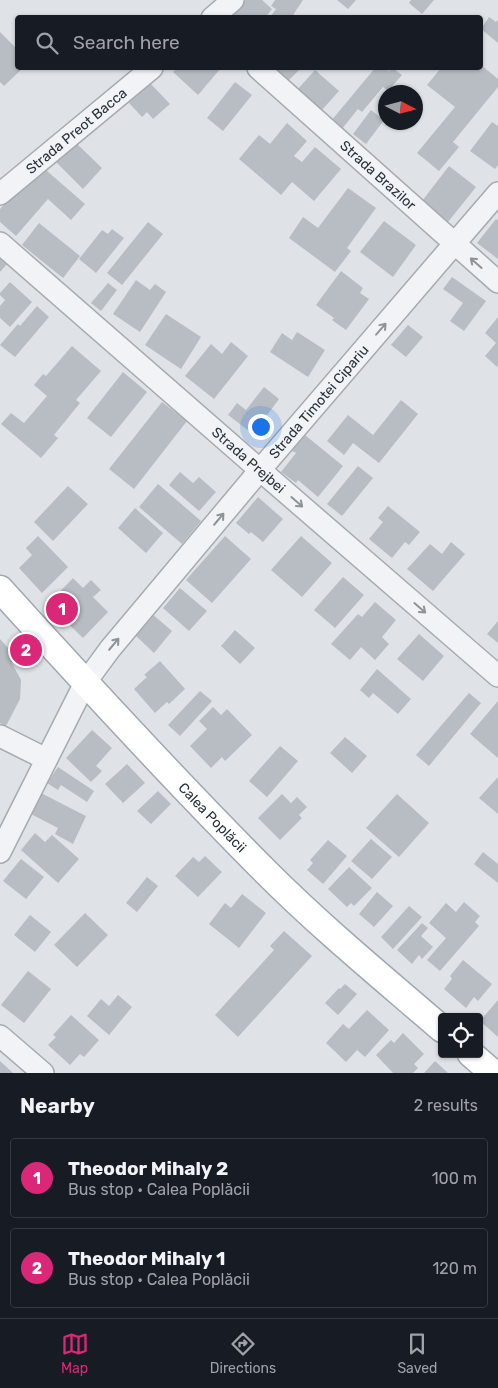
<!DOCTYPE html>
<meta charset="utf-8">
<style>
body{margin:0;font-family:Rubik,sans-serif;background:#242831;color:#f1f3f6}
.controls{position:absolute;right:15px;bottom:15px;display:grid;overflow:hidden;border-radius:5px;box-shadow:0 1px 4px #0004}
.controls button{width:45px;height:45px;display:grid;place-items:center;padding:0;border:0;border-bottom:1px solid #363941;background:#171b24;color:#f1f3f6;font:25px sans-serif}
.compass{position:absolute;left:378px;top:85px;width:45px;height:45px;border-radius:50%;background:#171b24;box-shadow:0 1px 4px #0004;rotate:96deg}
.you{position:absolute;left:260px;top:426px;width:18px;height:18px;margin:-12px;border:4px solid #fff;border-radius:50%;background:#1a73e8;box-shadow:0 0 0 8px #1a73e833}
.badge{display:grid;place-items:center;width:32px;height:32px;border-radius:50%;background:#db2777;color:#fff;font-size:16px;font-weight:700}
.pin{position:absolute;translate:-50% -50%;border:2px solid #fff;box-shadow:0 1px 5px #0006}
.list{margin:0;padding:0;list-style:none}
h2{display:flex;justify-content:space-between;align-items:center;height:65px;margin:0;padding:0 20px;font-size:21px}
h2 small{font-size:16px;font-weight:400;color:#9ea1a6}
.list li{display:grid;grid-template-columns:32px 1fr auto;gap:15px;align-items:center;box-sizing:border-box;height:80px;margin:0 10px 10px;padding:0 10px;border:1px solid #363941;border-radius:5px}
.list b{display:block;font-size:19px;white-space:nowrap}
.list p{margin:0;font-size:16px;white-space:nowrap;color:#9ea1a6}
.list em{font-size:16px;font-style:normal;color:#9ea1a6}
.icon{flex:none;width:28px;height:28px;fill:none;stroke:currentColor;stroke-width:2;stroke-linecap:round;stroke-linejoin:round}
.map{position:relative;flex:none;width:498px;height:1073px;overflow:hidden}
.search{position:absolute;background:#171b24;box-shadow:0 1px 4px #0004;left:15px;right:15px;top:15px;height:55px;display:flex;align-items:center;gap:12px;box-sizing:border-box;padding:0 18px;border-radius:5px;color:#9ea1a6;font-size:19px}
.sheet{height:245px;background:#171b24}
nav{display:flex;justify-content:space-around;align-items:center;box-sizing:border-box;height:70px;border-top:1px solid #363941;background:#171b24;font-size:14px;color:#9ea1a6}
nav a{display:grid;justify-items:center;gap:2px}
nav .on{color:#db2777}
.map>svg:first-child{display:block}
.building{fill:#b7bdc3}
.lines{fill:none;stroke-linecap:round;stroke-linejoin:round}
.minor-casing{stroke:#a5abb0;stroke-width:24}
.major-casing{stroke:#9fa9b1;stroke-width:29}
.minor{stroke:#f1f3f6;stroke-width:21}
.major{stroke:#fff;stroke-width:26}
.oneway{stroke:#8d9399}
.labels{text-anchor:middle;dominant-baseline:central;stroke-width:5;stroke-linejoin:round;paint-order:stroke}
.street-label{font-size:14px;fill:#29333c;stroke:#eef2f5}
</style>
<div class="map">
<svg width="498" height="1073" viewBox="0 0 498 1073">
<rect width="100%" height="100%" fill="#dfe3e7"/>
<path class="building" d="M243,0H262L272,9L265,18H229Z
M275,0H303L291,18H271L270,17L276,9L271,6Z
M337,0H356L348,9Z
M411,0H434L422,14L409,3Z
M489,17L496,22L498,20V43L481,29Z
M0,32L18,50V68H23L4,86L0,82Z
M481,65L498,79V87L453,142L459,147L439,171L417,153L455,107L427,85L441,68H481Z
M177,68H221L198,95L173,72Z
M273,68H301L288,81Z
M375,68H385L389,71L393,68L402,75L388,91L383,87L362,112L358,109L341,130L331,121Z
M315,70L339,91L321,111L297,90Z
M235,82L252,95L223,131L207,118Z
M150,83L170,104L153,119L147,112L142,117L129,103Z
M371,110L384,120L366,144L353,134Z
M492,122L498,126V165L495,169L470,151Z
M287,123L307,141L294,156L302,162L315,147L341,169L314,201L292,182L281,195L239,159L259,135L270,144Z
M75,142L102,168L83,189L56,162Z
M39,164L85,204L71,220L48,199L16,236L0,222V209Z
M449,166L476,187L448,222L422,201Z
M348,188L376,208L347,248L351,251L335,272L289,238L303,217L318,228Z
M496,219L498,220V259L477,243Z
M384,221L416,245L393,277L360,252Z
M148,222L163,234L122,285L107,273Z
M39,223L80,256L63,278L22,245Z
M112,229L124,238L96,273L79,259L102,230L108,234Z
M0,258L7,264L0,272Z
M341,271L363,288L360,293L369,299L346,330L332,320L334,318L316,305Z
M452,277L486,301L464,331L450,321L463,303L443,289Z
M136,280L150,290L155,284L166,292L140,332L113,314Z
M10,282L32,302L10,327L0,318V306L5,300L0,295V293Z
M108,283L117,290L101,311L91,303Z
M37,306L49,317L15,357L0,345L18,324L20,326Z
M166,314L201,337L181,369L145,345Z
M498,317V365L497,367L485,356L496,343L485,333Z
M408,325L423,337L406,357L391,345Z
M297,332L325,350L308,377L270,352L282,333L292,340Z
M231,342L248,356L214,399L185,376L211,344L222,354Z
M72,346L101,371L76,400L80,403L54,435L58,438L41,458L1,424L11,413L24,423L47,396L34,385L43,374L46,376Z
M123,372L147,392L111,437L87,418Z
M264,387L279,399L253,434L228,415L237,403L246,410Z
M401,400L418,414L379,463L353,443L344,455L327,441L348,415L373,435Z
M162,402L187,421L134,489L109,469Z
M305,435L343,466L318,497L298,480L296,483L281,472L296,453L292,451Z
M358,466L373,478L342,516L327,504Z
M180,472L193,483L199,477L216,492L199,511L169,485Z
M158,484L201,521L182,544L139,507Z
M68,486L88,504L53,541L34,522Z
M258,497L283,519L263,542L251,532L249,534L236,523Z
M388,506L420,532L409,545L405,542L392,558L369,539L383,522L378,518Z
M135,508L163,533L146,553L118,528Z
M38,536L68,567L42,593L19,568L32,555L26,548Z
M225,536L251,559L212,603L186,580Z
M301,536L332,563L302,597L271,570Z
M451,542L465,554L433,591L407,569L430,544L442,554Z
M343,577L364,595L335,628L314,610Z
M73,578L83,588L91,580L101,590L93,597L108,612L83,638L48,604Z
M180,588L207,611L189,631L163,608Z
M375,602L396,620L382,637L389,644L375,660L361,647L350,660L331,644L358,614L362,617Z
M151,613L172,631L154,653L134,634Z
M498,621V643L487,634Z
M235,630L255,648L240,664L221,646Z
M419,634L444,656L423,681L397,659Z
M0,639L17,658L12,663L21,680L20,699L6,726L0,723Z
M160,661L185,689L169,704L167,702L155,713L134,689L147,677L144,675Z
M377,669L411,699L398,714L373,693L369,698L360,690Z
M200,691L212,701L180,736L168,725Z
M469,693L481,703L429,766L416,755Z
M498,701V758L470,734Z
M213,707L221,715L227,709L252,735L225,761L222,757L211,768L190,746L207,729L199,721Z
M92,730L112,748L96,766L102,771L91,782L66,758Z
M345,737L367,756L352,773L330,753Z
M280,746L298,761L267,797L249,781Z
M127,764L145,783L123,803L105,784Z
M58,767L94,791L87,802L61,785L58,790L47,783Z
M498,777V814L479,798Z
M37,791L86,816L73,844L55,834L58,828L27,812Z
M158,791L171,804L151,824L137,811Z
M282,794L291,803L297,797L307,807L299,815L302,818L280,840L258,818Z
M397,794L429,823L399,857L366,828Z
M35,833L45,842L52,835L79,859L58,883L21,850Z
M371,839L392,857L372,879L351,861Z
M328,840L347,856L323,884L307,870L313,863L310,860Z
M483,852L498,864V883L474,864Z
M205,856L222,872L198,897L175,876L193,857L199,862Z
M21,859L44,877L26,899L3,881Z
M349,867L372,888L354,906L351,903L347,907L328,889Z
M147,877L158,886L137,912L126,903Z
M377,892L393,906L374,927L359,914Z
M242,894L266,913L239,948L209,924L225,903L231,908Z
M464,902L480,916L475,922L479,926L440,971L427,960L446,938L429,923L446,903L456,912Z
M409,906L422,917L393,949L381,937Z
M85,913L108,935L77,967L54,945Z
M30,915L51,932L35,952L14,935Z
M422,923L428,928L421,936L433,947L422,959L419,955L412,964L397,950Z
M284,931L312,956L238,1037L215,1015L274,950L270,946Z
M463,960L492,984L478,1001L474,997L466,1008L444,989L452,979L450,976Z
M28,971L51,989L24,1023L1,1005Z
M345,984L357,994L338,1015L325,1003L339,988L340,989Z
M118,995L132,1007L109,1035L87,1016L101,999L109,1006Z
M498,1000V1037L480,1021Z
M367,1010L389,1030L365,1057L357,1050L346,1062L326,1043L343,1024L349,1029Z
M71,1015L99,1040L84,1057L80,1054L70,1065L48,1045L56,1037L53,1035Z
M403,1033L424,1054L414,1064L418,1068L413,1073H393L376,1055L391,1040L394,1043Z
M0,1061L13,1073H0Z
M435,1061L448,1073H424Z"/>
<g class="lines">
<g class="minor-casing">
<g id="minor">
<path d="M212,18L233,0"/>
<path id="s1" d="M258,68L498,282"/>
<path id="s2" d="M0,194L152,68"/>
<path id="s3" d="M0,243L260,470L498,676"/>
<path d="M0,736L46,759"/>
<path id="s4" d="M0,852L85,683L110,649L260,470L498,193"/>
<path d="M0,1036L43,1073"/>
</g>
</g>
<g class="major-casing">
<g id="major">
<path id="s5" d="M0,589C87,685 175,781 267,873C322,928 383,978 442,1029"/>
<path d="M471,1054L493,1073"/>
</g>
</g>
<use href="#minor" class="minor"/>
<use href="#major" class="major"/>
</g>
<defs><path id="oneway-shaft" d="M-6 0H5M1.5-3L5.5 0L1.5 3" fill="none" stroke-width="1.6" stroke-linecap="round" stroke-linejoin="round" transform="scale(1.25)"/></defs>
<g class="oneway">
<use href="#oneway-shaft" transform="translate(476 263) rotate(-139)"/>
<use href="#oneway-shaft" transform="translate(381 329) rotate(-49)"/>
<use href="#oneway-shaft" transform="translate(297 502) rotate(41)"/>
<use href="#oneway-shaft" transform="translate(219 519) rotate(-50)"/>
<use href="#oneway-shaft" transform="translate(420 608) rotate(41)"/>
<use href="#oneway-shaft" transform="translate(114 644) rotate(-50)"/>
</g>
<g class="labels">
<g class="street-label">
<text stroke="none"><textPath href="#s2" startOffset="99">Strada Preot Bacca</textPath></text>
<text stroke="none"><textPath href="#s1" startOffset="161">Strada Brazilor</textPath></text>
<text stroke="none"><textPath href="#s4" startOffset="555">Strada Timotei Cipariu</textPath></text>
<text stroke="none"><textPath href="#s3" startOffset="330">Strada Prejbei</textPath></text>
<text stroke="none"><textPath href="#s5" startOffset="312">Calea Poplăcii</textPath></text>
</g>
</g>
</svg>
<div class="controls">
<button><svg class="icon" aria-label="locate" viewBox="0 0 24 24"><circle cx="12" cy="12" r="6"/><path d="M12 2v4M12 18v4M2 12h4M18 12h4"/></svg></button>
</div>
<svg class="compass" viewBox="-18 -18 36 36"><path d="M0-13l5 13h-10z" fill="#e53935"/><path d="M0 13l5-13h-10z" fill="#9ea1a6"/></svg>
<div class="you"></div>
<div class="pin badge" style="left:62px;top:609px">1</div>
<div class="pin badge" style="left:26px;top:650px">2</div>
<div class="search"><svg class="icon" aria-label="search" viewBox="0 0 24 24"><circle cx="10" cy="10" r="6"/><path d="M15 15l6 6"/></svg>Search here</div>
</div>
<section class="sheet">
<h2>Nearby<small>2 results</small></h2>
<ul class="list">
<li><span class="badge">1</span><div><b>Theodor Mihaly 2</b><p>Bus stop · Calea Poplăcii</p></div><em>100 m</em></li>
<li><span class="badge">2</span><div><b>Theodor Mihaly 1</b><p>Bus stop · Calea Poplăcii</p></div><em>120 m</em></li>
</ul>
</section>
<nav>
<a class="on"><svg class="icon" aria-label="map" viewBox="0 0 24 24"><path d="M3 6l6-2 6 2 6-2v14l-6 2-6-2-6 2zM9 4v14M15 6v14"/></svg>Map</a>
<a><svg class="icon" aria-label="directions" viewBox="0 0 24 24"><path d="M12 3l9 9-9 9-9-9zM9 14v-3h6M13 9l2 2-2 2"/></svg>Directions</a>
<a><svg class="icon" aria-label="saved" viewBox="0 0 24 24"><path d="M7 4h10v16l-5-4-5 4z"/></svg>Saved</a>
</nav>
